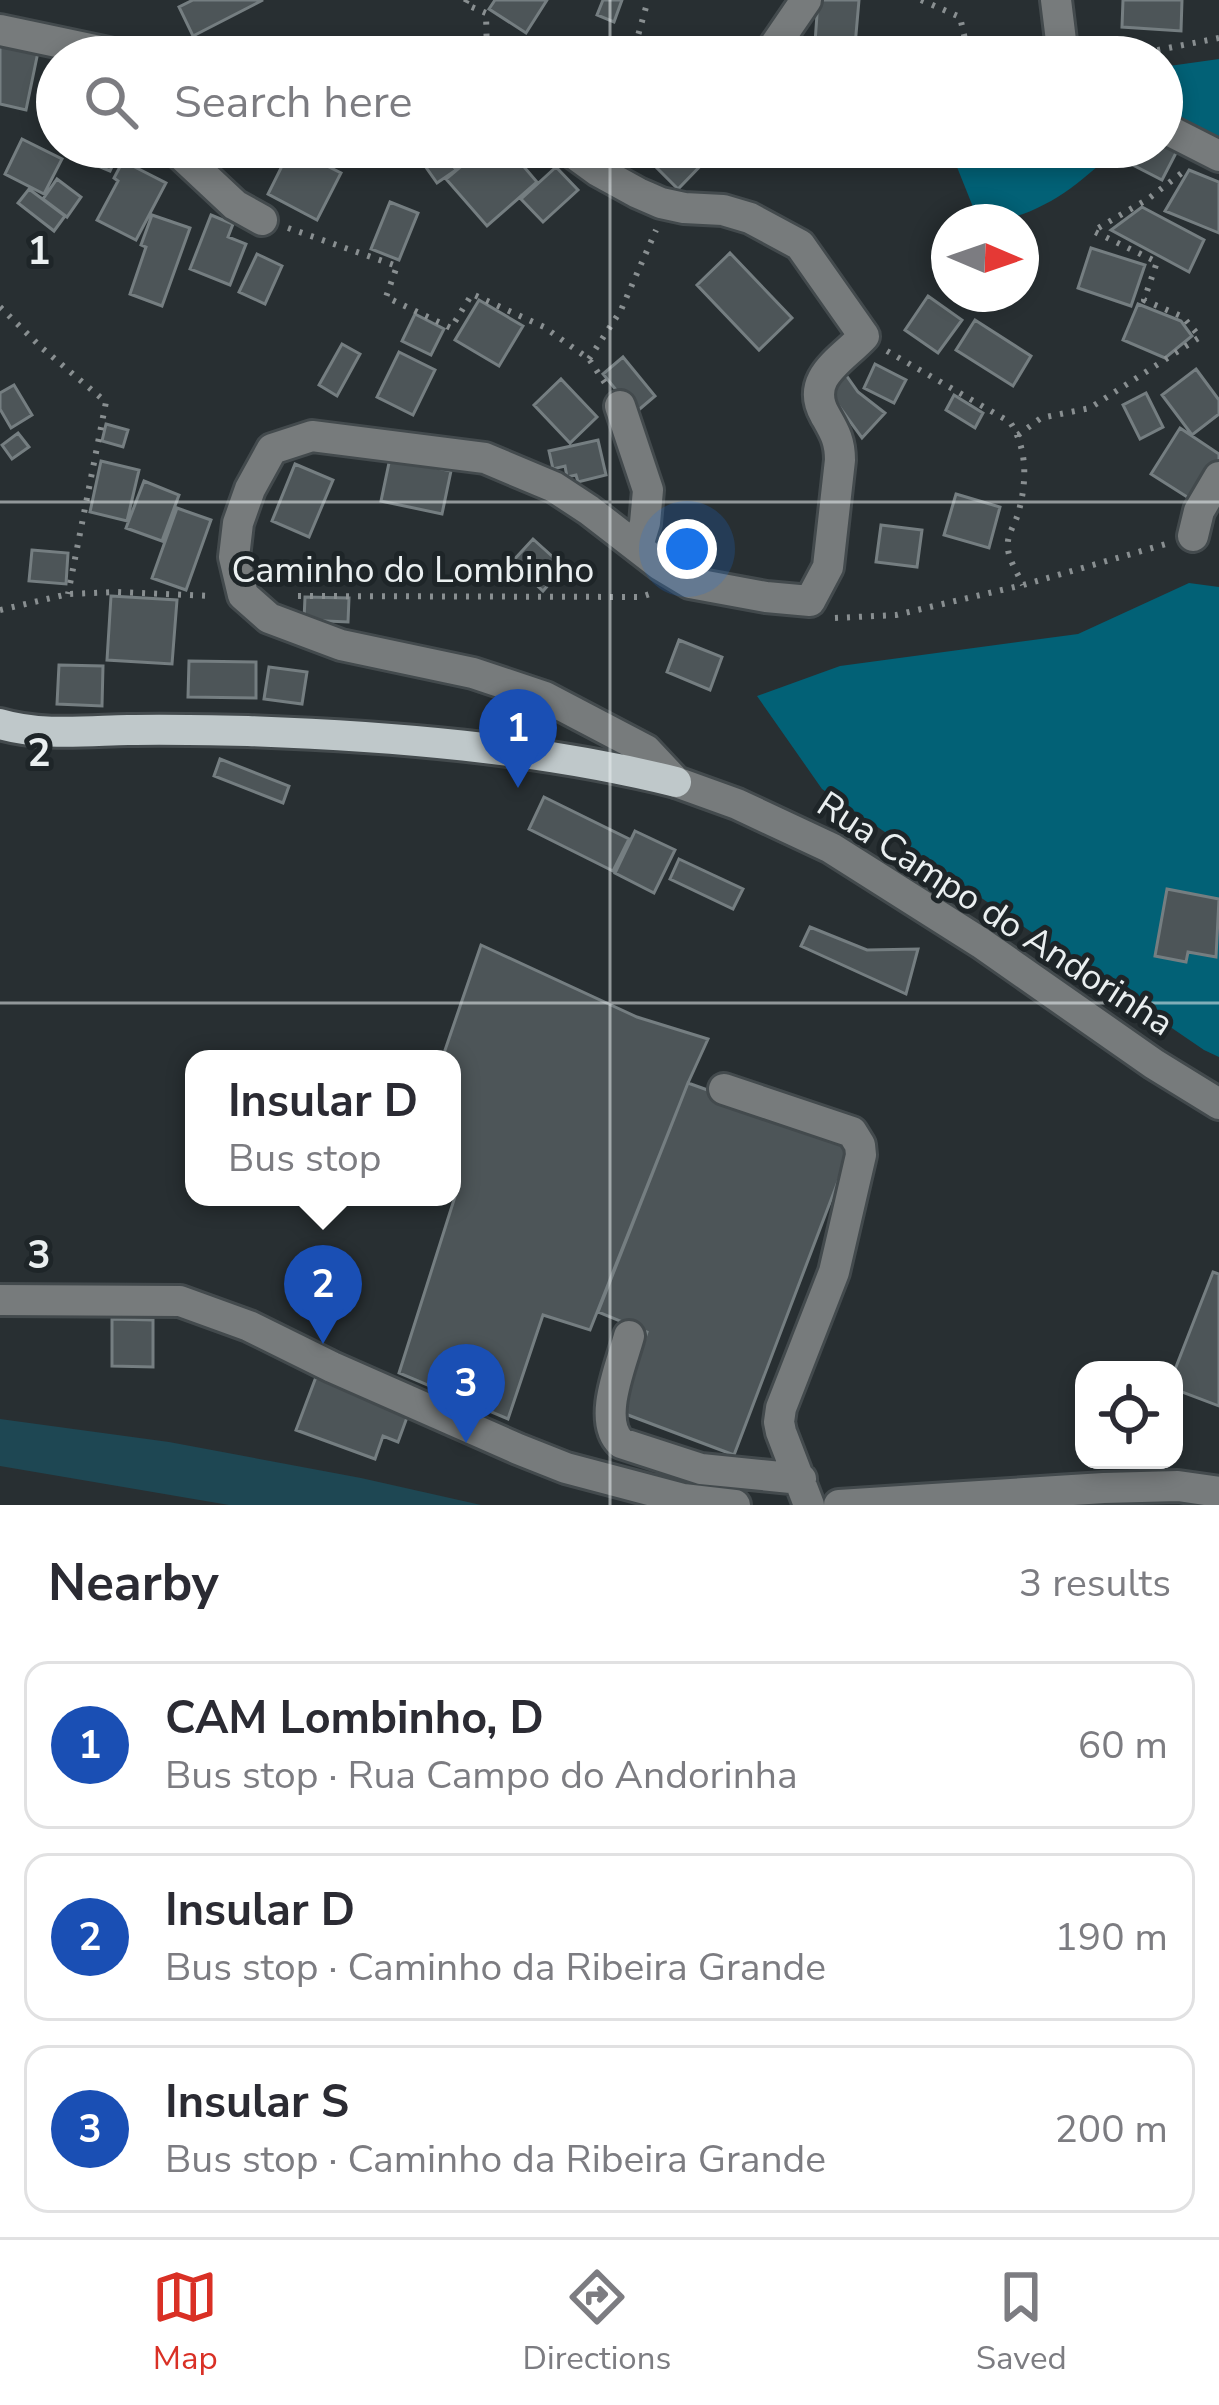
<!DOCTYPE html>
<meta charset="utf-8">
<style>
body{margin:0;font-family:"Nunito Sans",sans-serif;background:#f7f7f7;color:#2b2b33}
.controls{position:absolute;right:36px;bottom:36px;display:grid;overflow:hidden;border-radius:24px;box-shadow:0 6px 18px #0003}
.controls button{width:108px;height:108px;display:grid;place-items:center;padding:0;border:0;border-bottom:3px solid #e1e1e2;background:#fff;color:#2b2b33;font:60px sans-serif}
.compass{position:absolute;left:931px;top:204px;width:108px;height:108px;border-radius:50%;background:#fff;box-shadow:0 6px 18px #0003;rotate:92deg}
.you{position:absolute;left:687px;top:549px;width:42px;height:42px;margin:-30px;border:9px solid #fff;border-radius:50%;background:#1a73e8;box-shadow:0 0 0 18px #1a73e833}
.badge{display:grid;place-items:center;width:78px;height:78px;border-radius:50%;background:#d93025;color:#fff;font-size:39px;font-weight:700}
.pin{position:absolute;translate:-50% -99px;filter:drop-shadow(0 3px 6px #0008)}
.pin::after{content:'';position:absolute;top:63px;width:42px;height:36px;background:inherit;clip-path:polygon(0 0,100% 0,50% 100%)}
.popup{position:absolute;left:185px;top:1050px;width:276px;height:156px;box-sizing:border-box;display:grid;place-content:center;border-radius:24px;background:#fff;filter:drop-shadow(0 3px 9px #0005);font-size:39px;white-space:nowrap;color:#7c7c81}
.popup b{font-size:45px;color:#2b2b33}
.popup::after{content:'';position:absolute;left:50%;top:100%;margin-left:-24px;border:24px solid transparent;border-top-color:#fff}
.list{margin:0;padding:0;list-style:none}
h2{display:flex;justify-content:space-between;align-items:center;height:156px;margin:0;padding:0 48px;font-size:51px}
h2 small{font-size:39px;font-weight:400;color:#7c7c81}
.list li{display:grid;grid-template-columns:78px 1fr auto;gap:36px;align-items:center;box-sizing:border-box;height:168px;margin:0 24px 24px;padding:0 24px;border:3px solid #e1e1e2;border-radius:24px}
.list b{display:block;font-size:45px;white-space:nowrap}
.list p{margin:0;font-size:39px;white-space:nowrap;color:#7c7c81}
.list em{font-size:39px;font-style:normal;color:#7c7c81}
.icon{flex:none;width:66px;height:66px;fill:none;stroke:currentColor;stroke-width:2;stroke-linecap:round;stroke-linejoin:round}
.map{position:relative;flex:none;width:1219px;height:1505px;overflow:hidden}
.search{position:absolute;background:#fff;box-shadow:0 6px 18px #0003;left:36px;right:36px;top:36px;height:132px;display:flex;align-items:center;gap:30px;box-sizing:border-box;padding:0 42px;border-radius:66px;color:#7c7c81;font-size:45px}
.sheet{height:732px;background:#fff}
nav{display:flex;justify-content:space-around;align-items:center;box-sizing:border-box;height:168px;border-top:3px solid #e1e1e2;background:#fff;font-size:33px;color:#7c7c81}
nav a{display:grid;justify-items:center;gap:6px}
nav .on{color:#d93025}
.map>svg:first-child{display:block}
.green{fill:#026176}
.water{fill:#1e4753}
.building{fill:#4d5558;stroke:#757e81;stroke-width:3}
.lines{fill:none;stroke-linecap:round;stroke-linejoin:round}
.minor-casing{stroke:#434a4d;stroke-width:36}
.major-casing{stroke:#434a4d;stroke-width:36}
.path{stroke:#898f91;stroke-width:6;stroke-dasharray:3 9;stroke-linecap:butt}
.minor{stroke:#777b7c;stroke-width:30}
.major{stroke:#bfc8ca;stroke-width:30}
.grid{fill:none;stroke:#eaeff0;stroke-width:3;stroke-opacity:0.55}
.labels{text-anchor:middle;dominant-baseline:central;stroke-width:10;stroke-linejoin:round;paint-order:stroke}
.street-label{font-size:36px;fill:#eaeff0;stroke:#1e2528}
.grid-label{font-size:39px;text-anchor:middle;font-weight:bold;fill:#eaeff0;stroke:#1e2528;stroke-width:10;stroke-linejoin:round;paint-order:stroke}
</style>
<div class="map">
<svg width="1219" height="1505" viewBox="0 0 1219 1505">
<rect width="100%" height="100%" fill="#282f32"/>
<path class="green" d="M1219,59V149L1162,115V67Z
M949,147H1117C1081,185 1033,222 979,222Z
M1189,583L1219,587V1057L1204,1050L822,789L757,696L840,666L1078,634Z"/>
<path class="water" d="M0,1419L169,1442L361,1478L481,1505H229L0,1466Z"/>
<path class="building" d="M193,0H263L193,36L179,7Z
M495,0H547L526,33L489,9Z
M603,0H622L614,22L597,15Z
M818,0H859L855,46L815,43Z
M1123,0H1182L1181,31L1122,27Z
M0,44L38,52L26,110L0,104Z
M22,139L62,159L44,194L5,174Z
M1162,140L1178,149L1162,180L1133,165L1142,147H1162Z
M100,147H121L110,171L93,164Z
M451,147H481L485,152L491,147H507L537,182L487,226L446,179L465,163Z
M602,147H631L615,161Z
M636,147H699L709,157L678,189Z
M291,148L341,173L317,220L268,194Z
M441,149L456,170L437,183L423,163Z
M123,161L166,183L136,240L97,220L118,181L114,178Z
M556,167L578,190L543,222L521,199Z
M1189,170L1219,182V233L1165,211Z
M57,179L81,197L67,217L43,199Z
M29,189L65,216L54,231L18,203Z
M390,202L418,213L399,260L371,249Z
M1142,207L1204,240L1189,272L1111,230Z
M152,215L190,228L162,306L130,294L146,247L141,245Z
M211,215L233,224L228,237L246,244L230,285L190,269Z
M1091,248L1145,265L1131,306L1078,288Z
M730,253L792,318L759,350L697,285Z
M257,254L282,266L265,304L239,292Z
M928,296L962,320L938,353L905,330Z
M479,300L523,326L499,366L455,340Z
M1138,304L1181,321L1192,336L1165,358L1123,340Z
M415,314L444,329L431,355L402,341Z
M975,320L1031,356L1013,386L956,350Z
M342,344L360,354L337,396L319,385Z
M399,352L435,370L413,415L377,397Z
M623,357L655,396L635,413L603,374Z
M875,364L906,380L894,403L864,388Z
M1196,369L1219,400V414L1192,435L1162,395Z
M846,375L858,392L885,413L862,438L833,398L835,386Z
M561,379L597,417L570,443L534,405Z
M14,385L32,415L11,428L0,409V393Z
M1146,393L1163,427L1140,439L1123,405Z
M954,395L983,413L975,428L946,410Z
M106,424L128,430L123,447L102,441Z
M1180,428L1219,454V464L1195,502L1151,474Z
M18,433L29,447L12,459L2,445Z
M598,440L606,475L578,482L576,475L567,477L565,466L553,469L549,451Z
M390,458L451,471L442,514L381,501Z
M101,461L139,470L127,521L90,512Z
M295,464L333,480L309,537L272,521Z
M144,481L179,495L162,541L126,528Z
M956,494L1000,507L989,548L944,535Z
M177,508L211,520L186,590L152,578Z
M881,525L922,530L917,567L876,562Z
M533,539L564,567L543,591L512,562Z
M32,550L68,553L66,584L29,581Z
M111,596L177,600L172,664L107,660Z
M305,597L349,598L348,622L304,620Z
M679,640L722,657L710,690L667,672Z
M189,661L256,662V698L188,697Z
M59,665L103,666L102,706L57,704Z
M269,667L307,672L302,704L264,699Z
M220,759L289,786L283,803L214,776Z
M544,797L629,839L613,871L529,829Z
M635,831L675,850L654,893L615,873Z
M679,859L743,889L733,909L670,879Z
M1167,889L1219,899L1216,957L1188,952L1186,962L1155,956Z
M810,927L867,950L918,949L906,994L801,946Z
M481,945L637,1017L708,1039L688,1083L590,1330L543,1315L508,1419L399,1373L459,1184L452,1182V1059H442Z
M688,1083L853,1142L734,1455L620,1412L647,1332L598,1312Z
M1213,1272L1219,1274V1406L1174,1389V1372Z
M112,1319L153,1320V1367L112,1366Z
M316,1377L409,1412L398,1442L383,1436L375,1459L296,1430Z"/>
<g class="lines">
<g class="minor-casing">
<path id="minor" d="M1056,0L1063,57
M0,30L123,56L146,57
M767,57L806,0
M1162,127L1219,156
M173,147L235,205L262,220
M565,147L598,171L638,193L661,203L684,208L723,210L750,218L800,245L864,336C842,360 804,378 825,415C834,431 840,440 840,460L828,567L810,601L766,597L690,583L660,565L589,510L554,487L485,458L312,436L272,449L250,489L238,523L234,557L243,595L269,618L341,645L473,673L545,697L646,750L676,782L737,804L831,848L981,943L1154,1064L1219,1104
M620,406L648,490L645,523L638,546
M1193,536L1199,511L1219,477
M724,1089L852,1132L860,1145L861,1155L834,1272L781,1408L779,1422L781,1432L809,1505
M0,1300L180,1301L249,1326L332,1367L518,1449L566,1468L683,1499L735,1505
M629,1336C621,1366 597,1420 621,1443L701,1469L801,1479
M839,1505L1104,1488L1178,1486L1219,1492"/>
</g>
<g class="major-casing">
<path id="major" d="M0,724C40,736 86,731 128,730C168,729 208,730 248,731C389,736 539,748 676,782"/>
</g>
<path class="path" d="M467,0L465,4L486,13L487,57
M921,0L960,17L967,48
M632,57L648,0
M897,57L967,48H1034
M1122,57L1219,38
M288,228L397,266L386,297L451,328L472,294L544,327L589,359L605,383
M0,307L42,348L106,402L68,594
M887,351L1010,422C1028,450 1027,482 1018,514C1014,527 1006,535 1008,550C1010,562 1018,574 1023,585
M589,359L621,310L656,230
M1018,435L1041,418L1090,408L1200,337L1183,317L1144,300L1157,262L1093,231L1148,199L1183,172
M298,596L641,597L650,594
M0,610L68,594L118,592L213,596
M835,618L896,615L1023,585L1166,544"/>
<use href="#minor" class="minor"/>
<use href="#major" class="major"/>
</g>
<path class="grid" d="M610,0V57M610,147V1505M0,502H1219M0,1003H1219"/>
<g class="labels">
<g class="street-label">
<text x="413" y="570">Caminho do Lombinho</text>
<text transform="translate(995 914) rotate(33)">Rua Campo do Andorinha</text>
</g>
</g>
<g class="grid-label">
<text x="39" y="264">1</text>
<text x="39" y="766">2</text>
<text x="39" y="1268">3</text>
</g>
</svg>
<div class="controls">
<button><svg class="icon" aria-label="locate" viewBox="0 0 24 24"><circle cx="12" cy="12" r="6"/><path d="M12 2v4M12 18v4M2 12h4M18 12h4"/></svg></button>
</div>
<svg class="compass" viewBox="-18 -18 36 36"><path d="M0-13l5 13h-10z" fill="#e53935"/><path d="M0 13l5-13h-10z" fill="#7c7c81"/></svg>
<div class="you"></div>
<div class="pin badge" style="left:518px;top:788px;background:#1a4fb4">1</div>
<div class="pin badge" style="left:323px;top:1344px;background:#1a4fb4">2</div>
<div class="popup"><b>Insular D</b>Bus stop</div>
<div class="pin badge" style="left:466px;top:1443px;background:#1a4fb4">3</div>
<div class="search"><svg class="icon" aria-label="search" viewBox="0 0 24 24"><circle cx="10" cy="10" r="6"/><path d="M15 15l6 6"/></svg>Search here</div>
</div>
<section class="sheet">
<h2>Nearby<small>3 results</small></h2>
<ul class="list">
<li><span class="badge" style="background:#1a4fb4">1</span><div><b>CAM Lombinho, D</b><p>Bus stop · Rua Campo do Andorinha</p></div><em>60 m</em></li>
<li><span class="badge" style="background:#1a4fb4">2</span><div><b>Insular D</b><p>Bus stop · Caminho da Ribeira Grande</p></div><em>190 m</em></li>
<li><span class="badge" style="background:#1a4fb4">3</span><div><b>Insular S</b><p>Bus stop · Caminho da Ribeira Grande</p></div><em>200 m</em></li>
</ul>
</section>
<nav>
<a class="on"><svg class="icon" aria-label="map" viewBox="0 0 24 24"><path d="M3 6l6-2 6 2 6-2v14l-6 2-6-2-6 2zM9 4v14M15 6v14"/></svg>Map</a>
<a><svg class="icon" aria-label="directions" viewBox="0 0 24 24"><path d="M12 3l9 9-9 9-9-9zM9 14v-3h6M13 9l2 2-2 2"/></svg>Directions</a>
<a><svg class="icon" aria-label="saved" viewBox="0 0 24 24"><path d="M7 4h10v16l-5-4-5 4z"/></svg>Saved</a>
</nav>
